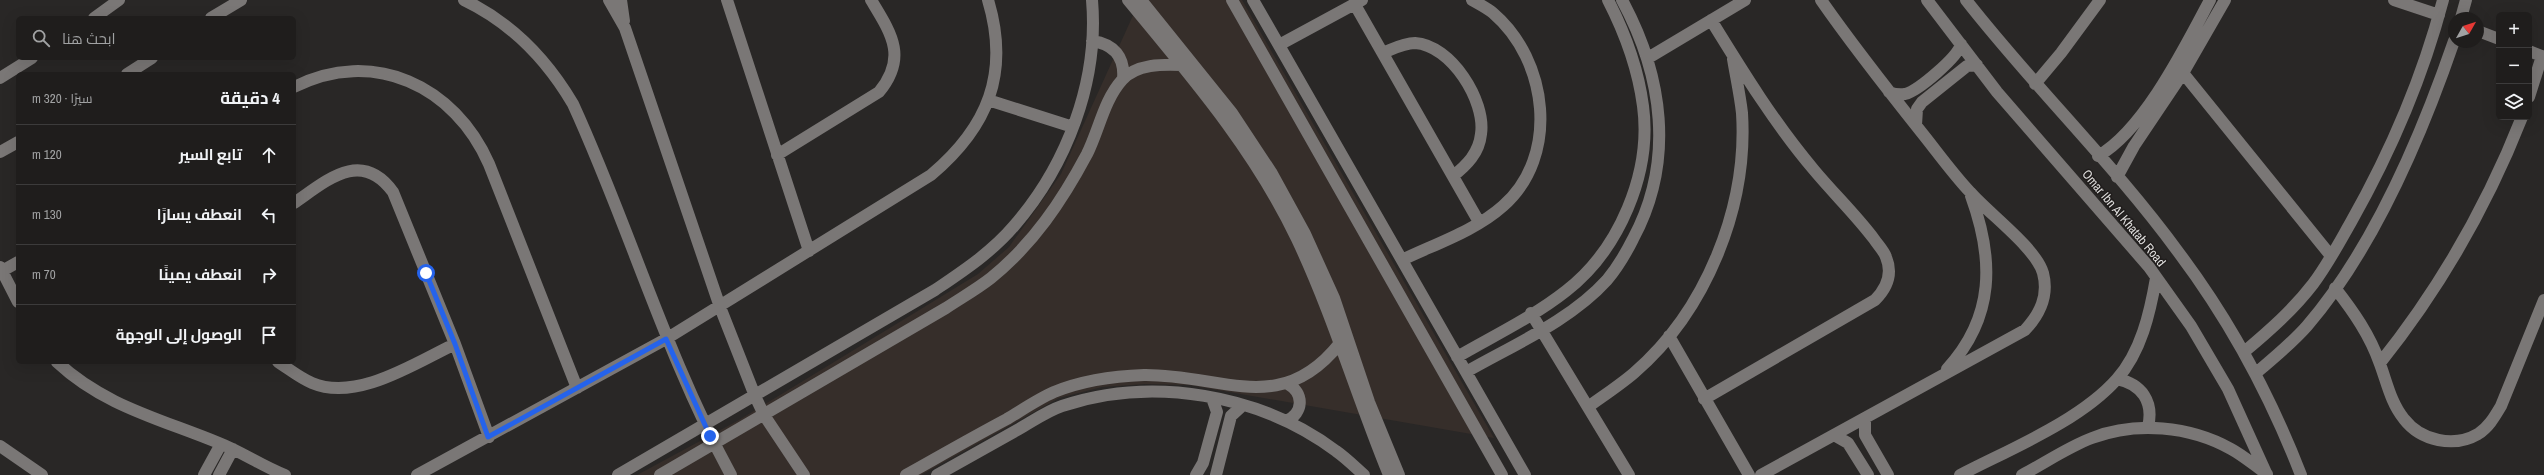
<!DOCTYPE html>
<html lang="ar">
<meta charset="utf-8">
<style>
body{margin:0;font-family:"Archivo Narrow",Cairo,sans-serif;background:#272625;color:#f1f3f6;direction:rtl}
.controls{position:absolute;right:12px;top:12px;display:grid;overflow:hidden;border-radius:6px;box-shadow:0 4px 16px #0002}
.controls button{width:36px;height:36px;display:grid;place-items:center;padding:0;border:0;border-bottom:1px solid #3c3b3b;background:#1f1d1c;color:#f1f3f6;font:20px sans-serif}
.compass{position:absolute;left:2448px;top:12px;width:36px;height:36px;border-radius:50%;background:#1f1d1c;box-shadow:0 4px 16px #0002;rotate:51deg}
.stop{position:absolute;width:12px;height:12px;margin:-9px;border:3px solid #2563eb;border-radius:50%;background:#fff}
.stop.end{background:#2563eb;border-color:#fff;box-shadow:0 1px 4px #0008}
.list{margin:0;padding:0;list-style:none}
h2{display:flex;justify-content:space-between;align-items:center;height:52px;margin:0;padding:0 16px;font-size:17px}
h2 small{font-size:13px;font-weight:400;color:#a1a2a3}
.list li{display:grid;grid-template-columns:26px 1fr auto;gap:12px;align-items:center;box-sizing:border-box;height:60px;padding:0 16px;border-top:1px solid #3c3b3b}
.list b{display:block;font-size:15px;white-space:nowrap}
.list em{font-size:13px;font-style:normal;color:#a1a2a3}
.icon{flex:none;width:22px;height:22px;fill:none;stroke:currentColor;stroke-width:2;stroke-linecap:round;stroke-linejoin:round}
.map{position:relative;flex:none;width:2544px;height:475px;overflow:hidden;direction:ltr}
.search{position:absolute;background:#1f1d1c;box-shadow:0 4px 16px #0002;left:16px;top:16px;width:280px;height:44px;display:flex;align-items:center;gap:10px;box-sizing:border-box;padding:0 14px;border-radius:6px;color:#a1a2a3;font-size:15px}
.panel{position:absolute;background:#1f1d1c;box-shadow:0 4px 16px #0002;left:16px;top:72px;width:280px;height:292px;border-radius:6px;direction:rtl}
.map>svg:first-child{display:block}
.built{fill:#362e2a}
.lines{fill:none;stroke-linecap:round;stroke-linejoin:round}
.minor{stroke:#7a7776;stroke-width:12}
.route{stroke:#2563eb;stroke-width:5}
.labels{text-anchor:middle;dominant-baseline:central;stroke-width:3;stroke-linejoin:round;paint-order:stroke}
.street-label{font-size:13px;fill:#dedddc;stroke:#201d1c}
</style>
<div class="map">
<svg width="2544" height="475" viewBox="0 0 2544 475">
<rect width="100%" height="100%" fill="#292726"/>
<path class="built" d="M1140,0H1242L1494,438L1189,385L1145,384L1102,387L1059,398L921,475H637L739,420L916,312L978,274L1009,247L1061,174Z"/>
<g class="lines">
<path class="minor" d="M464,0C512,23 546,58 573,104C629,226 666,356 731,475
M609,0L625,28L720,307L755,396L764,415L804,475
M621,0L624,21
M727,0L809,251
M1128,0C1190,75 1255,150 1297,239C1333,315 1357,397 1389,475
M1141,0L1232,113L1271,172L1305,234L1334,298L1369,402L1399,475
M1232,0L1502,475
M1253,0L1525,475
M1927,0L1997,92L2149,267L2191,326L2228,389L2267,475
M1966,0C2034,87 2114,164 2179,253C2230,321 2270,395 2301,475
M2394,0L2439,15
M1354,3L1479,222
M94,18L119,0
M211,18L241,0
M2461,18L2466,0
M2478,31L2499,39
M1092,41C1114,44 1125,57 1123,79
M1279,45L1362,0
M2529,51L2544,57
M1383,53C1393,49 1403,43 1415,43C1451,45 1486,101 1481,134C1479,153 1467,165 1453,176
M1648,58L1745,0
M2183,73L2331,256
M127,74L152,58
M0,78L32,58
M2035,84L2061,53L2100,0
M294,87C373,47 455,86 489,164L577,388
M1889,92C1894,94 1899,95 1905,94C1918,91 1958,57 1961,44
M2529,97L2542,56
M988,100L1073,127
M1916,125L1917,109L1922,102L1967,66L1977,65
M0,152L18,142
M777,155L879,92C908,57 891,33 871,0
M2098,156C2144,130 2185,47 2210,0
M2117,177L2134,146L2183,73L2225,0
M294,203C326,181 361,148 393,192L455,344L489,437
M1402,260C1435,244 1475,231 1503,206C1560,156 1548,60 1493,13C1487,8 1479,4 1472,0
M0,267L18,302
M2,271L18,262
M2335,288C2353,311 2370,335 2380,364C2387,383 2391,403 2404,419C2421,441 2454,448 2478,434C2489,427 2495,416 2501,406L2544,300
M1531,313L1629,475
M1669,336L1749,475
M2244,352C2269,331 2293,310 2313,284C2328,264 2339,243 2351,222C2390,153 2423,76 2443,0
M1457,357C1493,336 1533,317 1566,291C1619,250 1652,173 1643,106C1638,68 1625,33 1608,0
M57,362C104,406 161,419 219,443C242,452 262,466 285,475
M278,362C289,369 300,378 312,383C357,402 415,363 455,344
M2380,363C2440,288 2487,206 2522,117
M1947,369C1995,317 1994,259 1971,196
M1466,372C1513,345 1570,321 1607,280C1617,268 1626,253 1633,239C1675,161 1663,76 1622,0
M2256,373C2274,358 2292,343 2307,326C2374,248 2421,137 2454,41
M2117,379C2142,384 2154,402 2148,427
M1704,399L1875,300C1887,288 1893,274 1886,257C1884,251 1878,245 1874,239C1856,215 1834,194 1814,170C1775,124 1743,72 1711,20
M1588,407C1603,396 1620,385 1634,373C1706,311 1748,207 1742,113C1740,95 1736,77 1733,59
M1865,418V435L1888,475
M1286,421C1304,413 1304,393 1288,384
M1834,435L1848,443L1868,475
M0,446L42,475
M204,475L221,444
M219,475L233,449
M417,475L666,339L931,175C988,127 1010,73 988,0
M618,475L935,290C963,271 992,252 1014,226C1067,165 1099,81 1092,0
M660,475L946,308C961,298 977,289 991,278C1033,244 1062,201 1087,154C1099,130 1104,100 1122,80C1136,64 1163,64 1182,65
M906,475C940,456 973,437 1007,419C1022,410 1038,399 1054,392C1081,381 1115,376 1144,375C1222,374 1281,418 1340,343
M937,475C964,460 992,444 1019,429C1033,421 1047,411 1062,406C1152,376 1260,394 1336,451C1346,458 1355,467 1364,475
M1196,475L1203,463L1217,412L1212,398
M1216,475L1231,416L1243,405
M1761,475L2025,330C2040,314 2049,296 2043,273C2036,248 1988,213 1970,192C1953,174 1938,153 1922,133C1887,89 1853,46 1821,0
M1960,475C2010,449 2080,421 2117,379C2141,352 2150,313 2156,278
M2022,475C2045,463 2068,447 2092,438C2136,421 2190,426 2231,449C2244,456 2255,466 2267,474"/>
</g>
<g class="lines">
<path class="route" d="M426,273L455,344L488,437L666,339L710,436"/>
</g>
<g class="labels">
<g class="street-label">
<text transform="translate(2124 218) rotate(50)">Omar Ibn Al Khatab Road</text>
</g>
</g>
</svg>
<div class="controls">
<button>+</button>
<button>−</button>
<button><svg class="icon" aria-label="layers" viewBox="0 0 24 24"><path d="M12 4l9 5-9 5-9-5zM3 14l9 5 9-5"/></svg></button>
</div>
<svg class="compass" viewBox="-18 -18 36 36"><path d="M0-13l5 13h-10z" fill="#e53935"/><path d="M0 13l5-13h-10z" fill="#a1a2a3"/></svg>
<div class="stop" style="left:426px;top:273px"></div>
<div class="stop end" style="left:710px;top:436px"></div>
<div class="search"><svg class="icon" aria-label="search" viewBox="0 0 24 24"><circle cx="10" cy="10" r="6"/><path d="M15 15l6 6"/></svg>ابحث هنا</div>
<section class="panel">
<h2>4 دقيقة<small>سيرًا · 320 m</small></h2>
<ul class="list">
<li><svg class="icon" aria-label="ahead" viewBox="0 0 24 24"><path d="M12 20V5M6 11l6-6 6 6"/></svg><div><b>تابع السير</b></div><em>120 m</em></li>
<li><svg class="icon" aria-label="left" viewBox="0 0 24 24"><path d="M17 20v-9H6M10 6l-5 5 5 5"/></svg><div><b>انعطف يسارًا</b></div><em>130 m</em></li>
<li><svg class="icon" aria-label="right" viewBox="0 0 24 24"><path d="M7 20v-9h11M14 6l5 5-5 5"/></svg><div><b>انعطف يمينًا</b></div><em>70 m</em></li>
<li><svg class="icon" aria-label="arrive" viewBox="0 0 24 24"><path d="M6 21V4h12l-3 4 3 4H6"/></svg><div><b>الوصول إلى الوجهة</b></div></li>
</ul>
</section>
</div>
